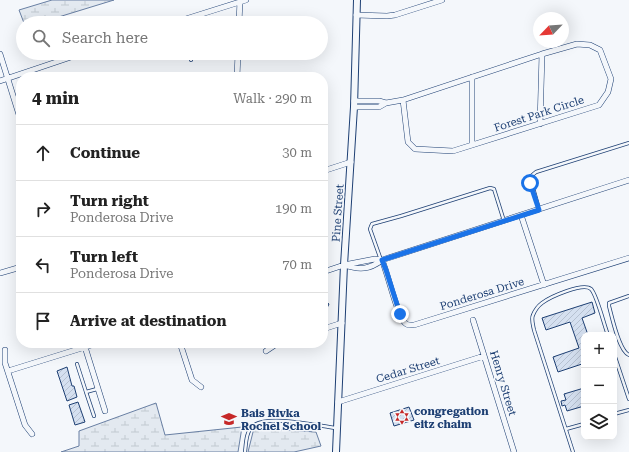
<!DOCTYPE html>
<meta charset="utf-8">
<style>
body{margin:0;font-family:"Roboto Serif",serif;background:#f6f6f6;color:#222}
.controls{position:absolute;right:12px;bottom:12px;display:grid;overflow:hidden;border-radius:8px;box-shadow:0 4px 16px #0002}
.controls button{width:36px;height:36px;display:grid;place-items:center;padding:0;border:0;border-bottom:1px solid #e0e0e0;background:#fff;color:#222;font:20px sans-serif}
.compass{position:absolute;left:533px;top:12px;width:36px;height:36px;border-radius:50%;background:#fff;box-shadow:0 4px 16px #0002;rotate:245deg}
.stop{position:absolute;width:12px;height:12px;margin:-9px;border:3px solid #1a73e8;border-radius:50%;background:#fff}
.stop.end{background:#1a73e8;border-color:#fff;box-shadow:0 1px 4px #0008}
.list{margin:0;padding:0;list-style:none}
h2{display:flex;justify-content:space-between;align-items:center;height:52px;margin:0;padding:0 16px;font-size:17px}
h2 small{font-size:13px;font-weight:400;color:#767676}
.list li{display:grid;grid-template-columns:26px 1fr auto;gap:12px;align-items:center;box-sizing:border-box;height:56px;padding:0 16px;border-top:1px solid #e0e0e0}
.list b{display:block;font-size:15px;white-space:nowrap}
.list p{margin:0;font-size:13px;white-space:nowrap;color:#767676}
.list em{font-size:13px;font-style:normal;color:#767676}
.icon{flex:none;width:22px;height:22px;fill:none;stroke:currentColor;stroke-width:2;stroke-linecap:round;stroke-linejoin:round}
.map{position:relative;flex:none;width:629px;height:452px;overflow:hidden}
.search{position:absolute;background:#fff;box-shadow:0 4px 16px #0002;left:16px;top:16px;width:312px;height:44px;display:flex;align-items:center;gap:10px;box-sizing:border-box;padding:0 14px;border-radius:22px;color:#767676;font-size:15px}
.panel{position:absolute;background:#fff;box-shadow:0 4px 16px #0002;left:16px;top:72px;width:312px;height:276px;border-radius:16px}
.map>svg:first-child{display:block}
.wetland{fill:url(#wetland-marsh);stroke:#687fa3}
.building{fill:url(#building-hatch);stroke:#1d3f73}
.lines{fill:none;stroke-linecap:round;stroke-linejoin:round}
.service-casing{stroke:#1d3f73;stroke-width:4}
.minor-casing{stroke:#1d3f73;stroke-width:6}
.tertiary-casing{stroke:#1d3f73;stroke-width:8}
.service{stroke:#f4f7fb;stroke-width:2.5}
.minor{stroke:#f4f7fb;stroke-width:5}
.tertiary{stroke:#f4f7fb;stroke-width:6}
.route{stroke:#1a73e8;stroke-width:5}
.labels{text-anchor:middle;dominant-baseline:central;stroke-width:3;stroke-linejoin:round;paint-order:stroke}
.street-label{font-size:11px;fill:#1d3f73;stroke:#f4f7fb}
.poi-label{font-size:11px;font-weight:bold;fill:#1d3f73;stroke:#f4f7fb;text-anchor:start}
</style>
<div class="map">
<svg width="629" height="452" viewBox="0 0 629 452">
<defs>
<pattern id="wetland-marsh" width="20" height="14" patternUnits="userSpaceOnUse"><rect width="20" height="14" fill="#e3e9f0"/><path d="M1 5h8M5 5V1M11 12h8M15 12V8" fill="none" stroke="#c2c9d1"/></pattern>
<pattern id="building-hatch" width="6" height="6" patternUnits="userSpaceOnUse"><rect width="6" height="6" fill="#d5e0f0"/><path d="M-1 1l2-2M0 6l6-6M5 7l2-2" fill="none" stroke="#b6c1d1"/></pattern>
</defs>
<rect width="100%" height="100%" fill="#f4f7fb"/>
<path class="wetland" d="M52,0H114L39,23H24L19,10Z
M156,403L165,435L242,427L238,452H61L79,446V431Z
M254,428L316,432L321,446L294,452H248Z"/>
<path class="building" d="M254,53H269V55L256,59Z
M323,286L327,300L326,302L329,304L327,308L324,307L323,309Z
M592,302L595,313L582,318L588,335H584V370L582,364L558,372L553,357L579,348L570,322L546,330L542,318Z
M67,367L72,386H74L77,397L67,401L57,371Z
M584,388V406L567,411L565,405L562,406L561,401L566,400L564,394Z
M78,402L85,422L75,425L69,405Z
M409,407L414,420L394,426L390,413Z"/>
<g class="lines">
<g class="service-casing">
<path id="service" d="M188,53L191,60
M539,209L530,177L536,172L629,143
M381,260L370,229L372,224L401,216L490,188L494,189L504,221
M629,296L609,303V306C612,317 619,351 629,355
M614,354L629,399
M77,364L86,392
M614,414L629,410
M94,416L86,392L97,389
M566,429L584,424
M245,452C246,444 246,431 253,426C267,414 318,426 336,428
M573,452L534,330C533,325 531,319 533,315C535,310 538,306 542,303C550,297 583,282 591,289C597,295 604,325 608,335"/>
</g>
<g class="minor-casing">
<path id="minor" d="M356,15L387,16L395,15L442,0
M173,23L246,0
M239,23L240,0
M0,54L21,121
M237,77L238,53
M472,77V145
M0,81L83,53
M354,101H379L386,103
M354,107H379L386,103L403,100L542,54L577,44L590,45L600,50L611,79L608,92L599,105L453,151L415,149L408,142L403,100
M540,124L542,54
M323,171L351,162
M629,180L382,260C369,270 359,270 344,265L375,259L382,260C388,274 397,315 405,323C408,326 411,325 414,325L629,258
M521,215L544,285
M323,272L344,265
M0,273L21,267
M473,320L514,452
M323,329L342,323
M180,343L192,380L201,387
M85,347L105,411
M5,350V363L25,425L32,434
M266,351L275,345L281,343
M8,371L98,343
M338,402L484,356"/>
</g>
<g class="tertiary-casing">
<path id="tertiary" d="M336,452L344,265L354,107L357,0"/>
</g>
<use href="#service" class="service"/>
<use href="#minor" class="minor"/>
<use href="#tertiary" class="tertiary"/>
</g>
<g class="lines">
<path class="route" d="M400,314L386,270L382,260L539,210L530,183"/>
</g>
<defs>
<g id="synagogue-bare" transform="scale(1.2)"><path d="M0-6.5L5.6 3.2H-5.6ZM0 6.5L5.6-3.2H-5.6Z" fill="#c62828" stroke="#f4f7fb" stroke-width="2.5" paint-order="stroke"/></g>
<g id="school-bare" transform="scale(1.2)"><path d="M0-5L7-2L0 1L-7-2ZM-4 1L0 2.5L4 1V4Q0 6-4 4Z" fill="#c62828" stroke="#f4f7fb" stroke-width="2.5" paint-order="stroke"/></g>
</defs>
<g fill-rule="evenodd">
<use href="#synagogue-bare" x="402" y="417"/>
<use href="#school-bare" x="229" y="419"/>
</g>
<g class="labels">
<g class="street-label">
<text transform="translate(539 114) rotate(-18)">Forest Park Circle</text>
<text transform="translate(338 213) rotate(-86)">Pine Street</text>
<text transform="translate(482 294) rotate(-17)">Ponderosa Drive</text>
<text transform="translate(408 370) rotate(-17)">Cedar Street</text>
<text transform="translate(503 383) rotate(73)">Henry Street</text>
</g>
<g class="poi-label">
<text x="414" y="411">congregation<tspan x="414" dy="13">eitz chaim</tspan></text>
<text x="241" y="413">Bais Rivka<tspan x="241" dy="13">Rochel School</tspan></text>
</g>
</g>
</svg>
<div class="controls">
<button>+</button>
<button>−</button>
<button><svg class="icon" aria-label="layers" viewBox="0 0 24 24"><path d="M12 4l9 5-9 5-9-5zM3 14l9 5 9-5"/></svg></button>
</div>
<svg class="compass" viewBox="-18 -18 36 36"><path d="M0-13l5 13h-10z" fill="#e53935"/><path d="M0 13l5-13h-10z" fill="#767676"/></svg>
<div class="stop" style="left:530px;top:183px"></div>
<div class="stop end" style="left:400px;top:314px"></div>
<div class="search"><svg class="icon" aria-label="search" viewBox="0 0 24 24"><circle cx="10" cy="10" r="6"/><path d="M15 15l6 6"/></svg>Search here</div>
<section class="panel">
<h2>4 min<small>Walk · 290 m</small></h2>
<ul class="list">
<li><svg class="icon" aria-label="ahead" viewBox="0 0 24 24"><path d="M12 20V5M6 11l6-6 6 6"/></svg><div><b>Continue</b></div><em>30 m</em></li>
<li><svg class="icon" aria-label="right" viewBox="0 0 24 24"><path d="M7 20v-9h11M14 6l5 5-5 5"/></svg><div><b>Turn right</b><p>Ponderosa Drive</p></div><em>190 m</em></li>
<li><svg class="icon" aria-label="left" viewBox="0 0 24 24"><path d="M17 20v-9H6M10 6l-5 5 5 5"/></svg><div><b>Turn left</b><p>Ponderosa Drive</p></div><em>70 m</em></li>
<li><svg class="icon" aria-label="arrive" viewBox="0 0 24 24"><path d="M6 21V4h12l-3 4 3 4H6"/></svg><div><b>Arrive at destination</b></div></li>
</ul>
</section>
</div>
